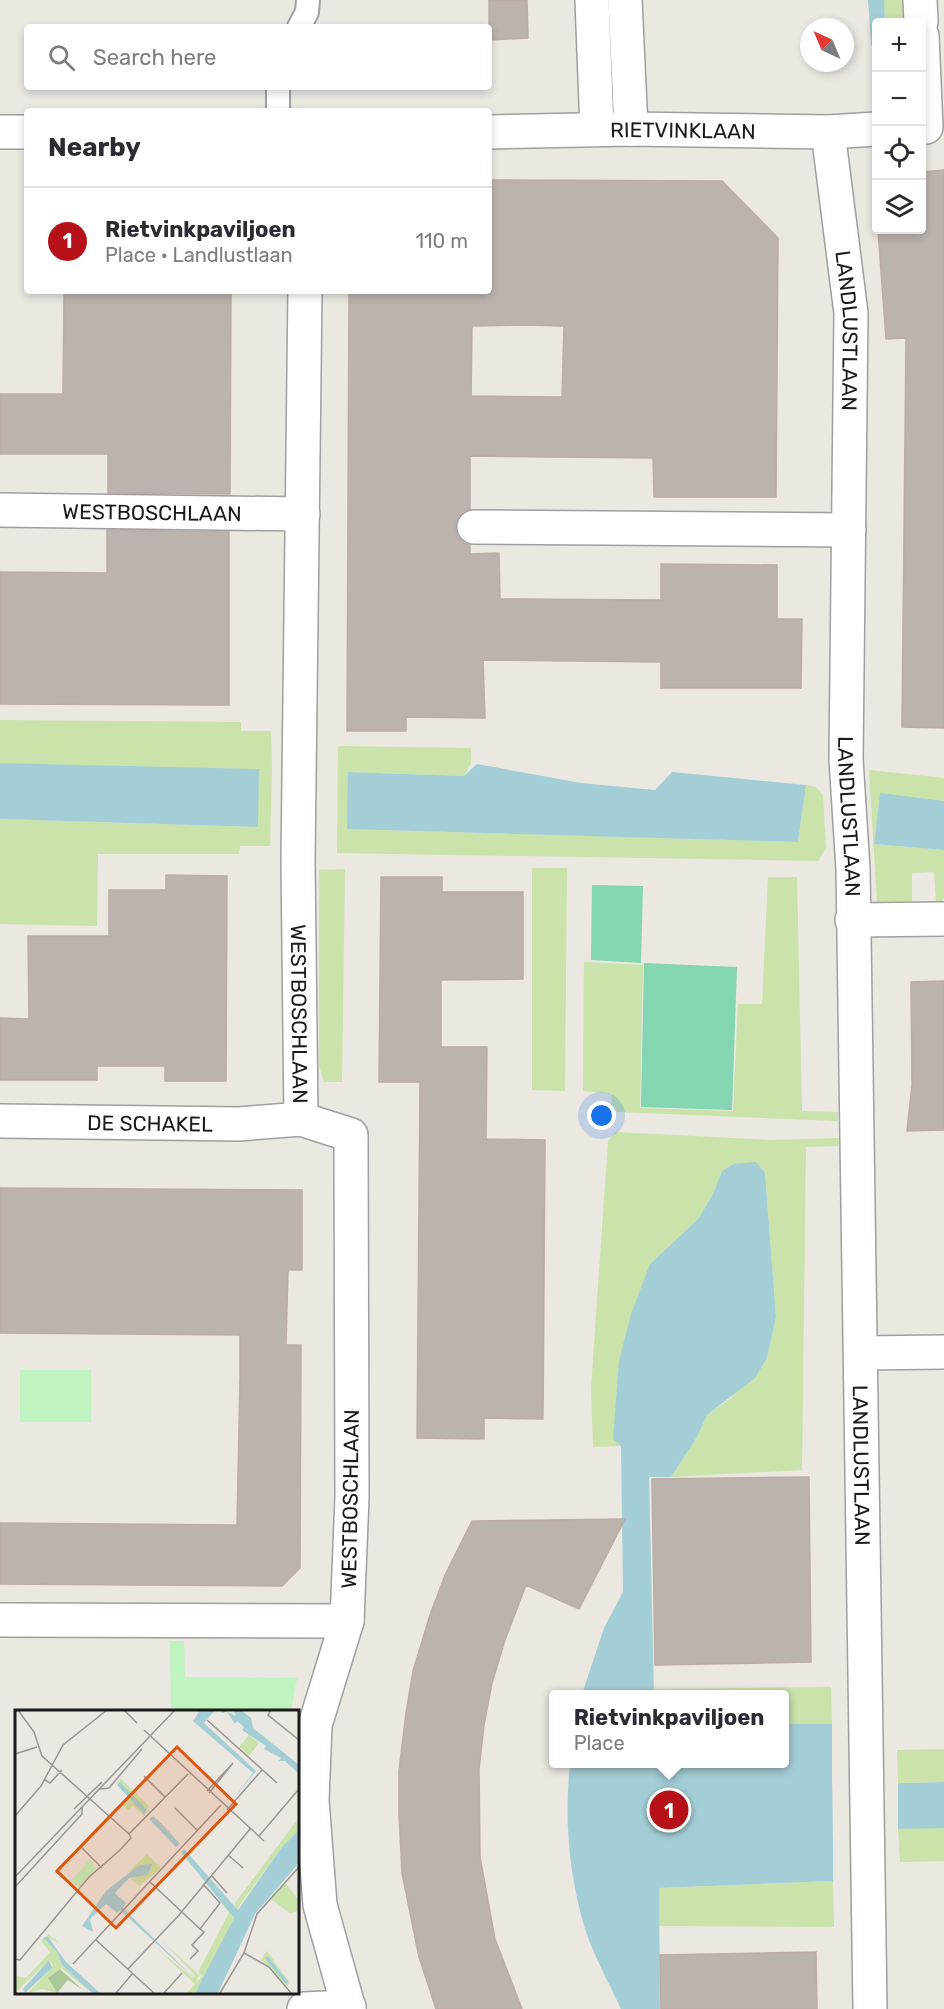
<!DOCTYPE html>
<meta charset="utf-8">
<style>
body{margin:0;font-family:Rubik,sans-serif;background:#f7f7f7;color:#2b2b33}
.controls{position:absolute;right:18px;top:18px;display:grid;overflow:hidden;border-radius:6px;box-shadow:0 3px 9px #0003}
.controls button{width:54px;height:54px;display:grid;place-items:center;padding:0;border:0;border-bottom:2px solid #e1e1e2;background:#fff;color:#2b2b33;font:30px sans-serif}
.compass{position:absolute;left:800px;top:18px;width:54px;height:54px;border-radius:50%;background:#fff;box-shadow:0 3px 9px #0003;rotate:316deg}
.you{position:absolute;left:602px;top:1116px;width:21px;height:21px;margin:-15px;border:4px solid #fff;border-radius:50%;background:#1a73e8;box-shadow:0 0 0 9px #1a73e833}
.badge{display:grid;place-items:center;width:39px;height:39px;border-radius:50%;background:#b61018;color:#fff;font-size:20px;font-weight:700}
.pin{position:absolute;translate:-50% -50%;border:3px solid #fff;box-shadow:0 2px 6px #0006}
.popup{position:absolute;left:549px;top:1690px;width:240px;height:78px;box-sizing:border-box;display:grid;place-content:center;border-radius:6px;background:#fff;filter:drop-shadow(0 2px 4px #0005);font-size:20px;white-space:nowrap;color:#7c7c81}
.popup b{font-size:22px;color:#2b2b33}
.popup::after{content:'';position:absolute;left:50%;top:100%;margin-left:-12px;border:12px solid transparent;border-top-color:#fff}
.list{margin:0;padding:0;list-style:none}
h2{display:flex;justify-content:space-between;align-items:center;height:78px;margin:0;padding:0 24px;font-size:26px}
h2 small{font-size:20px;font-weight:400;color:#7c7c81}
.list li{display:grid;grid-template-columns:39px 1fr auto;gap:18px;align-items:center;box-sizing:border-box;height:108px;padding:0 24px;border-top:2px solid #e1e1e2}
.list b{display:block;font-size:22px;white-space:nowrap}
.list p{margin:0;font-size:20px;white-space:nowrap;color:#7c7c81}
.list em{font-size:20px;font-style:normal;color:#7c7c81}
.icon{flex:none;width:33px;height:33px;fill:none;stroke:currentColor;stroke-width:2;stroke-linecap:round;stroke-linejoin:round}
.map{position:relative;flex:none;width:944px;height:2009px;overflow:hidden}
.search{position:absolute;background:#fff;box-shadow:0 3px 9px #0003;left:24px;top:24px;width:468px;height:66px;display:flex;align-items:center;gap:15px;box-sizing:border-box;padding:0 21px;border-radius:6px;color:#7c7c81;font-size:22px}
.panel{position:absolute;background:#fff;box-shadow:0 3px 9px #0003;left:24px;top:108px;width:468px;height:186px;border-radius:6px}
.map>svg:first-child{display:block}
.grass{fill:#c9e3aa}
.park{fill:#bff4c1}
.pitch{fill:#84d5b2}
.water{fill:#a4ced6}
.pier{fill:#ebe7e1}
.building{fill:#bbb3ae;stroke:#bcada5;stroke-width:1.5;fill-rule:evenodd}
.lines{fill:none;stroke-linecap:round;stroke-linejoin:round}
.lane-casing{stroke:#9f9f9f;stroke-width:26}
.street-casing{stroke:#9f9f9f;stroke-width:36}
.lane{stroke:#fff;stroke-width:22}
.street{stroke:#fff;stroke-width:33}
.labels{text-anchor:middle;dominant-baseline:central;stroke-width:4.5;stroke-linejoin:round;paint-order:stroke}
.street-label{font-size:21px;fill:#1b1b1b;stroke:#fff}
.inset-river{fill:none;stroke:#a4ced6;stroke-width:3}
.inset-road{fill:none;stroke:#989592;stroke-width:1.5}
.view{fill:#de560d;fill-opacity:0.15;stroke:#de560d;stroke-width:3}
.inset-edge{fill:none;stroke:#1b1b1b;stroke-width:3}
</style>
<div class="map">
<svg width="944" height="2009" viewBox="0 0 944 2009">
<rect width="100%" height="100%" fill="#ebe7e1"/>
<path class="grass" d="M884,0H908L909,22H885Z
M0,720L241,722V731H271L272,770L270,846H240L239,854H98L97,926L0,924V819L257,827L259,770L0,763Z
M338,746L471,748V763L464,776L348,772V829L798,842L806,785L816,787L823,795L826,848L818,861L337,853Z
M869,770L944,778V801L880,794L874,844L944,850V898L941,902L936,901L934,872L912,873V901L877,902Z
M532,868H567L565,1091L532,1090Z
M345,869L342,1082H324L319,1066V870Z
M768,877H797L802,1111L838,1112V1121L617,1112L611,1105L612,1094L583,1091L584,962L643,965L640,1108L733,1111L738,1004H762Z
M616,1132L773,1140L839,1138L840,1146L806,1147L802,1470L671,1477L697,1437L707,1415L729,1400L767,1358L776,1317L765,1173L722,1171L712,1196L698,1219L650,1264L621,1446L593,1447L591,1388L608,1141Z
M831,1687L832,1724H785L784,1694H654V1689Z
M944,1749V1782L898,1783L897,1750Z
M898,1828H944V1861L900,1862Z
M833,1881L834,1927L659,1926V1888Z"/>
<path class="park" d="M20,1370H91V1422H20Z
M170,1641H184L185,1677L297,1678L291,1712H171Z"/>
<path class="pitch" d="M592,885L643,886L641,963L591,960Z
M644,963L737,967L732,1110L641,1107Z"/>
<path class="water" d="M868,0H884L885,22H876V50L871,45Z
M0,763L259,769L258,827L0,819Z
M477,764L581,783L655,790L672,772L806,785L798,842L347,829L348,772L464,776Z
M880,793L944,801V850L874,844Z
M756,1162L765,1173L776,1317L767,1358L755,1378L707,1415L697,1437L671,1477H649L654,1694H582L604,1628L623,1592L621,1446L613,1439L619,1361L631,1314L650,1264L698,1219L712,1196L722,1171L734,1164Z
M785,1724H832V1785L944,1782V1828L833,1830V1881L659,1888L660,2009H621C609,1983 594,1956 585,1929C569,1876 564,1819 570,1764H784Z"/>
<path class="pier" d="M832,1774H835V1782L898,1780V1831L835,1833L836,1842H833Z"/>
<path class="building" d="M489,0H527L528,38L489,40Z
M944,170V728L902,727L906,338L886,339L878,230H921V172Z
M489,180L722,181L778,238L776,497H654L653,458L470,456V509L464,511L458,517L455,527L458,537L464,543L470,545V554L499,553L500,599L661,600V564L777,565V619H802L801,688H661V662L483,660L485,718L406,717V731H347L349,291H489ZM526,325L564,326L562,397L471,396L472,326Z
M64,291H231L230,494L108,493V454H0V394H63Z
M107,530L229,532V705L0,704V572L107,573Z
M166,875L227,876L226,1081H165V1066H97V1080H0V1018L29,1019L28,936H109V890H166Z
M381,877H442V892H523V979L441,980V1047H487L486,1139L545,1140L543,1419L484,1418V1439L417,1438L420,1082H379Z
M944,981V1130L907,1131L912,1085L911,982Z
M0,1188L302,1190V1270H288L286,1345H301L300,1568L282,1586L0,1584V1523L237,1525L240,1378V1335L0,1333Z
M809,1477L811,1662L655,1665L652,1479Z
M625,1519L579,1609L526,1585L505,1640L492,1683L484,1725L479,1769L480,1857L495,1939L522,2009H436L419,1957L402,1873L399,1814V1771L406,1713L413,1671L430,1615L445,1575L472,1521Z
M816,1952L817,2009H661L660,1955Z"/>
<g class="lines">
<g class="lane-casing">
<path id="lane" d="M299,27L307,12L308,0
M278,87V111"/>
</g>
<g class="street-casing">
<g id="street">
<path d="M592,0L597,129"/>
<path d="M625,0L631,129"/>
<path d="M920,0L921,22"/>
<path d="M922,36L926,127"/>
<path d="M0,132H27"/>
<path id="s1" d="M489,132L631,129L828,132L876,129"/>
<path id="s2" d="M828,132L851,313L846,759L853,869L870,2009"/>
<path id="s3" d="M305,291L298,861L301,1119L351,1135L352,1497L347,1621L315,1725L312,1800L320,1905L349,2009"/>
<path id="s4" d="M0,510L303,514"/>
<path d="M474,527L849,530"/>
<path d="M852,920L944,919"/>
<path id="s5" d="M0,1121L239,1124L301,1119"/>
<path d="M861,1353L944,1352"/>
<path d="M0,1620L347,1621"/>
<path d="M304,2009L349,2007"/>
</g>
</g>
<use href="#lane" class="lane"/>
<use href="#street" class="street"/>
</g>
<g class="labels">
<g class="street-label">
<text stroke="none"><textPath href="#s1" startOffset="194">RIETVINKLAAN</textPath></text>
<text stroke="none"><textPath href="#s2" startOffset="200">LANDLUSTLAAN</textPath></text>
<text stroke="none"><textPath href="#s4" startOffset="152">WESTBOSCHLAAN</textPath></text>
<text stroke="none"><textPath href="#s2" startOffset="686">LANDLUSTLAAN</textPath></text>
<text stroke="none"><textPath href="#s3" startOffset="723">WESTBOSCHLAAN</textPath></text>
<text stroke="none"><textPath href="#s5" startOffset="150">DE SCHAKEL</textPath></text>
<text stroke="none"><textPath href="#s2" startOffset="1335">LANDLUSTLAAN</textPath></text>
<text transform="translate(350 1499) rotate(-89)">WESTBOSCHLAAN</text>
</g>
</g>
<g transform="translate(15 1710)">
<rect width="284" height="284" fill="#ebe7e1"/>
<path d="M234,25L244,33L234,46L224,37ZM106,69L134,96L129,106L118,96L113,100L107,94L113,87L129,103L105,73L101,74ZM283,109V121L267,137L221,200L220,193ZM132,144L146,158L124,176L116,169L137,153L113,162ZM193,173L219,208L180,283H172L187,266L183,262L214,203ZM270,173L283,189V201L275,203L256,189ZM33,224L45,234L33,227L30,231L42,242L47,255L77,283L46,258L33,268L42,283L27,279L13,283L34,261L38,255L34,250L0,283V266L11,268L35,242L26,231ZM145,229L184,265L180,274L139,236L178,268L180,265ZM252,241L274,272L272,276L246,250Z" fill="#c9e3aa"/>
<path d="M45,259L69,281L71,282L53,270L42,283L33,268Z" fill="#a9c898"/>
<path d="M75,149L81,159L64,176L55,172Z" fill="#bff4c1"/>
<path d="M185,0H200L189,13L241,61L215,93L238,63L178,11ZM208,0L221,6L218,0H226L236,8L238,18L283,54V63L270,51H264L266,48L249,39L251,36L227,20L229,17L222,11L220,14L212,2L206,3ZM105,72L132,100L129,104L102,75ZM138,106L146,113L165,134L161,137L134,109ZM283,121V154L240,204L203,283H180L219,208L166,142L169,139L223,200L267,137ZM138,153L132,165L114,168L100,183L111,193L108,198L180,269L105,200L102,203L91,194L75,209L78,222L67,216L91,181L123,156ZM33,227L51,252L85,283H77L47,255L42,242L28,228ZM34,250L37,258L10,283L8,279Z" fill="#a4ced6"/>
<path class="inset-river" d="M251,247L272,273"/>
<path class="inset-road" d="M3,0L19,22L27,46L114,124M109,0L122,13M256,0L253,5L284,30M192,10L262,73M129,20L249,131M0,44L22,37M129,66L150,87M30,70L35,73L47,60M85,79L94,78L127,39M192,81L218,53L194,83M160,98L183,121M59,99L87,72M212,100L247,60M0,106L26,76L48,35L92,0M244,126L284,79M65,136L87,158M213,145L228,158M41,162L64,182M196,165L212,183M0,167L160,0M135,172L185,219M0,177L67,104V97M81,230L139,283M229,243L254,257L276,283M0,249L5,250L74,167L104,141L116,128L114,124L173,64M175,249L183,241L177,235L189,222L185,219L205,193L188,174M58,254L206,95M113,259L164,205L235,119M101,283L118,263M149,283L167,263M205,283L229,243L242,204L284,157"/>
<path class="view" d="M162,37L221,94L101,218L42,161Z"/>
<rect width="284" height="284" class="inset-edge"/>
</g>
</svg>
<div class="controls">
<button>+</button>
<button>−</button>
<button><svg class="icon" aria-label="locate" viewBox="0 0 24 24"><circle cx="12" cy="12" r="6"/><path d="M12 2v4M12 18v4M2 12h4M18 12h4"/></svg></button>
<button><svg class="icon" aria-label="layers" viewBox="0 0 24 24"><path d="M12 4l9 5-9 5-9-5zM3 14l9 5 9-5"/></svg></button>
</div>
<svg class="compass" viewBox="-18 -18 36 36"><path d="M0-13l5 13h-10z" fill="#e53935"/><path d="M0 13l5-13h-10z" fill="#7c7c81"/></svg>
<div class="you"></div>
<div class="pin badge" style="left:669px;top:1810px">1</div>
<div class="popup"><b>Rietvinkpaviljoen</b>Place</div>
<div class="search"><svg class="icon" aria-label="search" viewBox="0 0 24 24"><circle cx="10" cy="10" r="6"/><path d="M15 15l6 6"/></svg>Search here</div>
<section class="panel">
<h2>Nearby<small></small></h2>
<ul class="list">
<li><span class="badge">1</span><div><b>Rietvinkpaviljoen</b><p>Place · Landlustlaan</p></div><em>110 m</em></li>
</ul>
</section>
</div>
